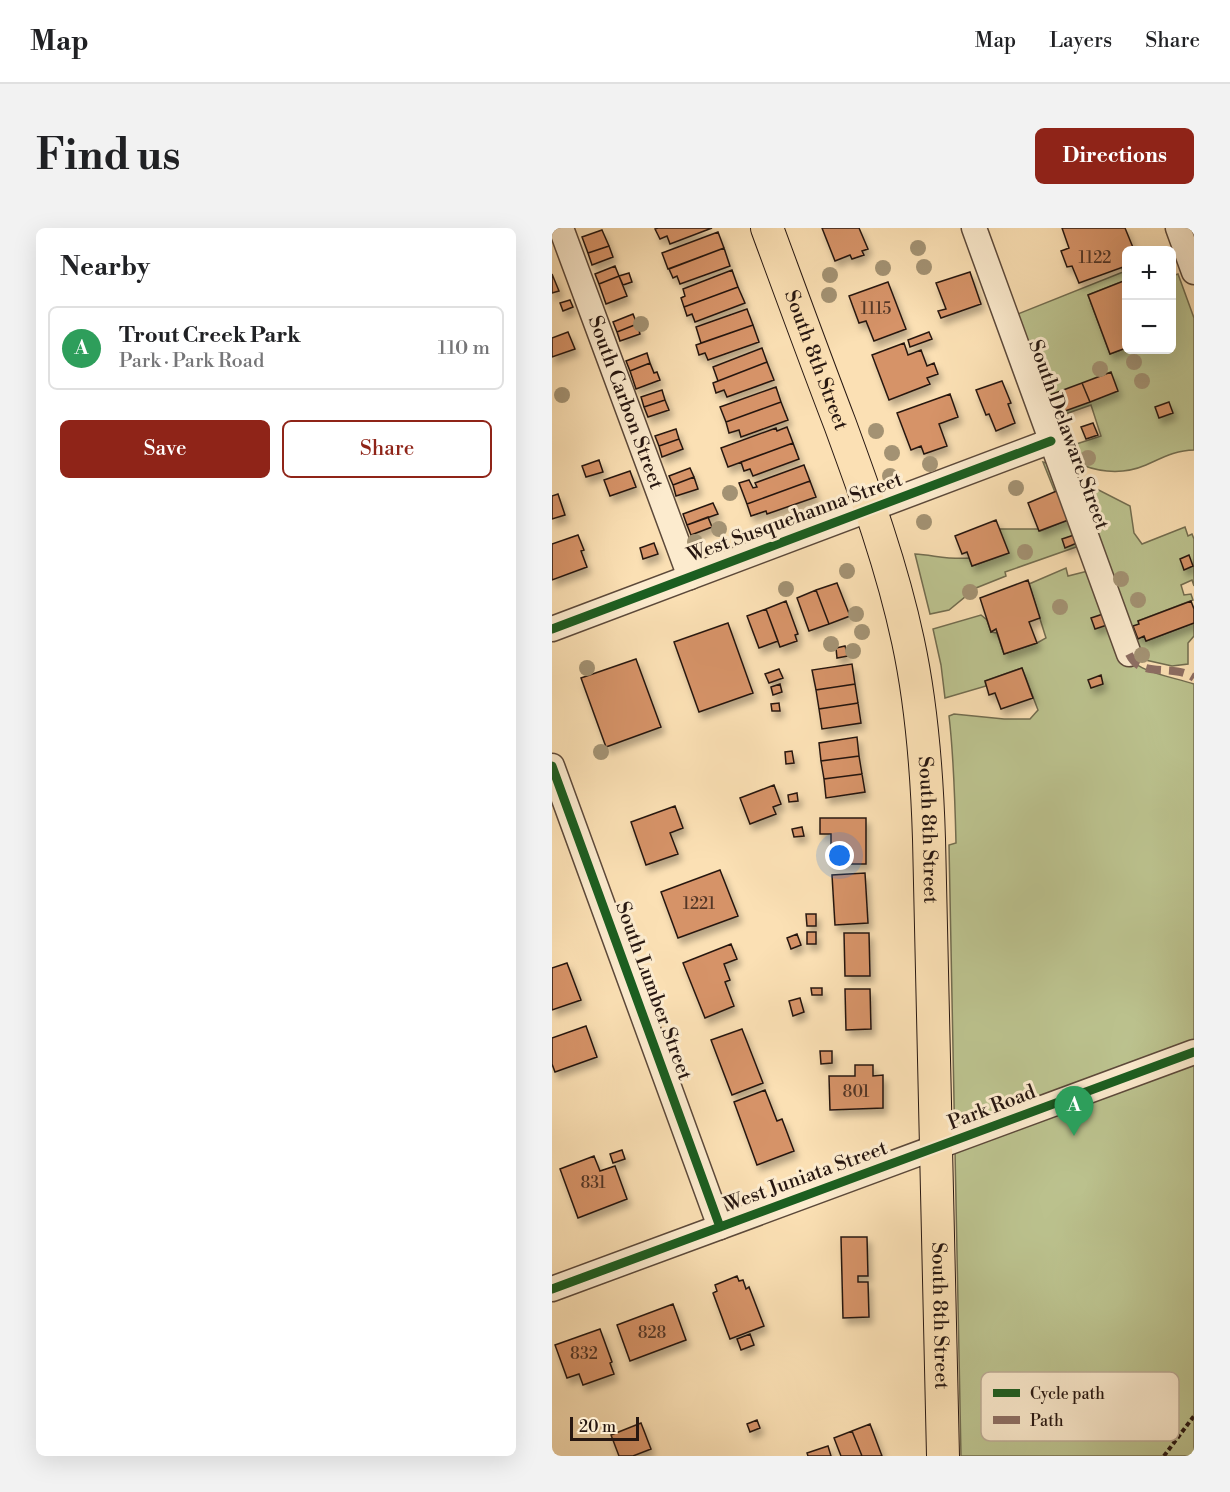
<!DOCTYPE html>
<meta charset="utf-8">
<style>
body{margin:0;font-family:"Libre Bodoni",serif;background:#f2f2f2;color:#202124}
.controls{position:absolute;right:18px;top:18px;display:grid;overflow:hidden;border-radius:9px;box-shadow:0 6px 24px #0002}
.controls button{width:54px;height:54px;display:grid;place-items:center;padding:0;border:0;border-bottom:2px solid #e0e0e0;background:#fff;color:#202124;font:30px sans-serif}
.scale{position:absolute;left:18px;bottom:15px;width:69px;box-sizing:border-box;padding-left:6px;border:3px solid #271711;border-top:0;font-size:16px;line-height:21px;white-space:nowrap;color:#271711;-webkit-text-stroke:4px #fcebce;paint-order:stroke}
.you{position:absolute;left:288px;top:628px;width:21px;height:21px;margin:-15px;border:4px solid #fff;border-radius:50%;background:#1a73e8;box-shadow:0 0 0 9px #1a73e833}
.badge{display:grid;place-items:center;width:39px;height:39px;border-radius:50%;background:#8f2418;color:#fff;font-size:20px;font-weight:700}
.pin{position:absolute;translate:-50% -50px;filter:drop-shadow(0 2px 3px #0008)}
.pin::after{content:'';position:absolute;top:32px;width:21px;height:18px;background:inherit;clip-path:polygon(0 0,100% 0,50% 100%)}
.list{margin:0;padding:0;list-style:none}
h2{display:flex;justify-content:space-between;align-items:center;height:78px;margin:0;padding:0 24px;font-size:26px}
h2 small{font-size:20px;font-weight:400;color:#757577}
.list li{display:grid;grid-template-columns:39px 1fr auto;gap:18px;align-items:center;box-sizing:border-box;height:84px;margin:0 12px 12px;padding:0 12px;border:2px solid #e0e0e0;border-radius:9px}
.list b{display:block;font-size:22px;white-space:nowrap}
.list p{margin:0;font-size:20px;white-space:nowrap;color:#757577}
.list em{font-size:20px;font-style:normal;color:#757577}
.actions{display:flex;gap:12px;padding:18px 24px}
.actions a{flex:1;padding:14px 0;border:2px solid #8f2418;border-radius:9px;text-align:center;font-size:21px;color:#8f2418}
.actions .main{background:#8f2418;color:#fff}
.map{position:relative;flex:none;width:642px;height:1228px;overflow:hidden;border-radius:9px}
header{display:flex;align-items:center;gap:36px;box-sizing:border-box;height:84px;padding:0 30px;background:#fff;border-bottom:2px solid #e0e0e0}
header strong{font-size:28px}
nav{display:flex;gap:33px;margin-inline-start:auto;font-size:21px}
.intro{display:flex;align-items:center;justify-content:space-between;box-sizing:border-box;height:144px;padding:0 36px}
h1{margin:0;font-size:42px}
.button{padding:15px 27px;border-radius:9px;background:#8f2418;color:#fff;font-size:21px;font-weight:700}
main{display:flex;gap:36px;padding:0 36px}
aside{flex:1;background:#fff;border-radius:9px;box-shadow:0 6px 24px #0002}
.map>svg:first-child{display:block}
.green{fill:#bcc38f;stroke:#726d50;stroke-width:1.5}
.building{fill:#d69367;stroke:#271711;stroke-width:1.5;filter:url(#shadow)}
.lines{fill:none;stroke-linecap:round;stroke-linejoin:round}
.minor-casing{stroke:#5c493a;stroke-width:27}
.major-casing{stroke:#271711;stroke-width:34}
.path{stroke:#271711;stroke-width:4;stroke-dasharray:4.5 3;stroke-linecap:butt}
.minor{stroke:#fcebce;stroke-width:24}
.major{stroke:#fbe0b4;stroke-width:32}
.quiet{stroke:#8d6e63;stroke-width:8;stroke-dasharray:15 8;stroke-linecap:butt}
.cycleway-casing{stroke:#fcebce;stroke-width:13}
.cycleway{stroke:#1b5e20;stroke-width:9}
.tree{fill:#a39273}
.labels{text-anchor:middle;dominant-baseline:central;stroke-width:6;stroke-linejoin:round;paint-order:stroke}
.number-label{font-size:16px;fill:#533626}
.street-label{font-size:20px;fill:#271711;stroke:#fcebce}
.key{fill:#fcebce;stroke:#bcab95;stroke-width:1.5}
.key-label{font-size:16px;fill:#271711}
</style>
<header>
<strong>Map</strong>
<nav><a>Map</a><a>Layers</a><a>Share</a></nav>
</header>
<div class="intro"><h1>Find us</h1><a class="button">Directions</a></div>
<main>
<aside>
<h2>Nearby<small></small></h2>
<ul class="list">
<li><span class="badge" style="background:#2e9e5b">A</span><div><b>Trout Creek Park</b><p>Park · Park Road</p></div><em>110 m</em></li>
</ul>
<div class="actions"><a class="main">Save</a><a>Share</a></div>
</aside>
<div class="map">
<svg width="642" height="1228" viewBox="0 0 642 1228">
<defs>
<filter id="shadow"><feDropShadow dx="3.5" dy="6" stdDeviation="3" flood-color="#0004"/></filter>
</defs>
<rect width="100%" height="100%" fill="#fbe0b4"/>
<filter id="stains"><feTurbulence type="fractalNoise" baseFrequency=".00333" numOctaves="4"/><feColorMatrix values="0 0 0 0 .2 0 0 0 0 .09 0 0 0 0 .02 0 0 0 .5 -.17"/></filter>
<radialGradient id="worn" r=".72"><stop offset=".6" stop-color="#630" stop-opacity="0"/><stop offset="1" stop-color="#630" stop-opacity=".3"/></radialGradient>
<path class="green" d="M574,38V45L573,46L574,52L536,67L558,126L574,120V122H620V48L626,46L642,90V222C624,222 610,230 594,237C573,246 551,245 530,237C521,233 514,230 509,221L549,208L539,177L499,191L461,88L571,44L570,40Z
M491,234L499,236L531,316L563,417C584,445 610,446 642,456V1228H409L397,617L404,615C403,572 402,530 397,488L402,486L452,491H478L486,482L470,440L433,453L434,458L393,470L389,437L381,401L429,387L435,392L439,404L445,405L452,426L485,415L494,410L477,356L514,340L516,348L536,343L527,318L453,344L454,348L424,360L397,382L378,386L363,326C381,327 398,332 417,330L420,338L456,325L447,301H486L488,303L518,291L507,263L503,264Z
M527,256H535L578,278L582,305L590,316L633,299L636,308L640,306L642,311V358L640,352L629,357L632,367L639,366L641,372L586,393L594,413L642,395V408L636,415V436L620,438L589,431L579,421Z"/>
<path class="building" d="M106,0H160L118,16L115,8L108,11L103,1Z
M270,0H307L316,21L310,23L312,27L300,31L298,27L283,33Z
M510,0H573L582,22H574V38L527,55L520,38L515,39L509,23L517,20Z
M50,2L57,18L36,25L30,9Z
M166,4L172,20L116,41L110,25Z
M57,18L61,29L40,37L36,25Z
M172,20L178,38L128,56L125,48L121,50L117,41Z
M63,38L67,48L47,56L43,46Z
M180,42L186,59L132,79L129,70L133,68L131,61Z
M418,44L429,76L389,90L386,83L394,81L384,55Z
M77,45L80,54L71,57L67,48Z
M0,46L7,63L0,65Z
M67,48L75,68L54,76L47,56Z
M574,52V120L558,126L536,67Z
M336,54L354,101L322,113L314,93L307,95L297,68Z
M186,59L193,75L143,94L140,86L135,88L132,79Z
M18,72L21,79L11,83L8,75Z
M195,81L201,97L149,115L144,99Z
M81,86L85,96L65,104L61,94Z
M85,96L88,106L68,113L65,104Z
M201,97L207,114L156,132L153,125L147,127L144,117Z
M16,104L23,121L0,129V110Z
M377,104L380,111L358,119L356,112Z
M352,115L356,127L369,122L375,138L382,135L386,146L375,150L378,156L337,172L320,127Z
M210,120L215,134L166,153L161,139Z
M95,125L98,135L78,143L74,133Z
M215,134L222,152L175,169L172,162L164,165L161,155Z
M98,135L102,145L105,144L108,152L84,161L78,143Z
M559,144L566,163L538,174L530,155Z
M450,153L459,175L456,176L463,195L444,203L437,186L434,187L424,162Z
M530,155L538,174L502,187L495,168Z
M224,159L229,174L174,194L168,179Z
M110,162L113,172L92,179L89,169Z
M398,166L406,189L387,196L395,218L372,226L369,218L359,222L345,185Z
M113,172L117,182L96,189L92,179Z
M229,174L236,192L189,209L187,202L177,205L174,194Z
M617,174L621,185L607,190L603,179Z
M541,195L546,207L534,211L529,199Z
M235,199L241,215L176,239L169,220L224,200L225,203Z
M124,201L127,211L107,218L103,208Z
M127,211L131,221L110,229L107,218Z
M241,215L247,231L201,248L198,241L192,243L189,234Z
M47,232L51,244L34,249L30,238Z
M252,237L258,253L195,276L187,255L197,252L201,260L205,259L203,255Z
M138,240L142,249L121,257L117,248Z
M78,243L84,259L58,268L52,252Z
M142,249L146,261L124,268L121,257Z
M258,253L264,269L215,286L214,283L199,288L195,276Z
M507,262L519,291L487,303L476,275Z
M6,266L13,287L0,291V268Z
M161,275L166,286L135,297L131,286Z
M156,289L160,299L139,307L135,297Z
M444,292L457,325L420,338L415,324L410,326L403,308Z
M26,307L32,322L29,323L35,339L0,352V316Z
M522,307L525,315L513,320L510,311Z
M102,315L106,326L91,331L88,320Z
M637,327L641,338L632,342L628,331Z
M476,352L488,390L477,394L485,415L452,426L444,401L439,404L428,370Z
M285,355L298,388L277,396L264,362Z
M264,362L277,396L257,403L245,370Z
M234,373L246,406L243,407L245,413L228,419L214,381Z
M639,373L642,381V395L594,413L592,408L586,411L581,398L587,396L586,393Z
M214,381L226,413L207,420L195,388Z
M551,386L555,397L543,401L539,390Z
M176,395L201,465L147,484L122,414Z
M293,418L296,428L285,430L284,420Z
M84,431L109,499L54,519L29,450Z
M300,436L303,456L264,462L260,442Z
M470,440L481,470L449,481L443,465L437,467L433,453Z
M227,441L231,450L217,455L213,446Z
M549,447L551,456L539,460L536,452Z
M228,456L230,464L221,467L219,459Z
M303,456L306,475L267,481L264,462Z
M227,475L228,483H220L219,476Z
M306,475L309,495L270,501L267,481Z
M305,509L307,528L269,533L267,515Z
M240,523L242,535L234,536L233,524Z
M307,528L310,546L272,551L269,533Z
M310,546L313,564L274,570L272,551Z
M222,557L229,576L221,579L224,586L198,596L188,570Z
M245,565L246,573L237,574L236,567Z
M123,578L131,600L118,605L126,626L94,637L79,594Z
M268,590H314V636H279V606H268Z
M250,599L252,608L242,609L240,601Z
M168,642L186,688L126,710L109,664Z
M313,645L316,695L283,697L280,647Z
M254,686H264V698H255Z
M255,704H264V716H255Z
M292,705H317L318,748H293Z
M245,706L249,717L239,721L235,710Z
M179,716L185,731L172,736L178,752L173,754L182,778L153,790L131,735Z
M15,735L29,772L0,782V740Z
M259,760H270V767H260Z
M293,761H318L319,801L294,802Z
M248,770L252,784L241,788L237,773Z
M34,798L45,829L3,844L0,836V810Z
M190,801L211,855L180,867L159,812Z
M268,823H280V835L269,836Z
M303,837H321V848L331,847V880L278,882L277,848H303Z
M213,862L225,893L230,891L242,923L205,937L182,874Z
M70,922L73,931L61,935L58,926Z
M42,928L48,943L63,938L75,971L26,990L8,941Z
M289,1009H315L316,1048H306V1054H316L317,1089L291,1090Z
M185,1048L187,1053L191,1052L194,1061L197,1059L212,1098L178,1111L161,1065L165,1063L163,1057Z
M121,1076L134,1112L78,1133L65,1097Z
M48,1101L60,1134L58,1135L62,1146L31,1157L27,1146L15,1150L3,1117Z
M198,1106L202,1117L189,1122L185,1111Z
M205,1192L208,1200L198,1204L195,1196Z
M89,1195L99,1221L81,1228H67L59,1207Z
M318,1196L330,1228H310L300,1203Z
M300,1203L310,1228H289L282,1210Z
M276,1218L279,1228H256L255,1225Z"/>
<g class="lines">
<g class="minor-casing">
<g id="minor">
<path id="s1" d="M9,0L138,349"/>
<path d="M422,0L577,426"/>
<path d="M626,0L642,44"/>
<path d="M0,401L499,213"/>
<path d="M0,538L168,999"/>
<path d="M0,1061L642,824"/>
</g>
</g>
<g class="major-casing">
<g id="major">
<path id="s2" d="M215,0C239,65 263,131 288,196C314,267 340,338 356,413C370,478 375,545 377,611L391,1228"/>
</g>
</g>
<path class="path" d="M612,1228L642,1188"/>
<use href="#minor" class="minor"/>
<use href="#major" class="major"/>
<path class="quiet" d="M577,426C579,430 583,435 586,437C603,446 626,438 642,450"/>
<g class="cycleway-casing">
<path id="cycleway" d="M0,401L499,213
M0,538L168,999
M0,1061L642,824"/>
</g>
<use href="#cycleway" class="cycleway"/>
</g>
<g class="tree">
<circle cx="366" cy="20" r="8"/>
<circle cx="372" cy="39" r="8"/>
<circle cx="331" cy="40" r="8"/>
<circle cx="278" cy="47" r="8"/>
<circle cx="277" cy="67" r="8"/>
<circle cx="89" cy="96" r="8"/>
<circle cx="582" cy="134" r="8"/>
<circle cx="548" cy="141" r="8"/>
<circle cx="590" cy="153" r="8"/>
<circle cx="10" cy="167" r="8"/>
<circle cx="324" cy="203" r="8"/>
<circle cx="340" cy="225" r="8"/>
<circle cx="536" cy="230" r="8"/>
<circle cx="378" cy="236" r="8"/>
<circle cx="338" cy="248" r="8"/>
<circle cx="464" cy="260" r="8"/>
<circle cx="178" cy="265" r="8"/>
<circle cx="372" cy="294" r="8"/>
<circle cx="167" cy="301" r="8"/>
<circle cx="143" cy="314" r="8"/>
<circle cx="473" cy="324" r="8"/>
<circle cx="295" cy="343" r="8"/>
<circle cx="569" cy="351" r="8"/>
<circle cx="234" cy="361" r="8"/>
<circle cx="418" cy="364" r="8"/>
<circle cx="586" cy="372" r="8"/>
<circle cx="508" cy="379" r="8"/>
<circle cx="304" cy="386" r="8"/>
<circle cx="310" cy="404" r="8"/>
<circle cx="279" cy="416" r="8"/>
<circle cx="301" cy="423" r="8"/>
<circle cx="590" cy="427" r="8"/>
<circle cx="35" cy="440" r="8"/>
<circle cx="49" cy="524" r="8"/>
</g>
<g class="labels">
<g class="number-label">
<text x="543" y="30">1122</text>
<text x="324" y="81">1115</text>
<text x="147" y="676">1221</text>
<text x="304" y="864">801</text>
<text x="41" y="955">831</text>
<text x="100" y="1105">828</text>
<text x="32" y="1126">832</text>
</g>
<g class="street-label">
<text stroke="none"><textPath href="#s2" startOffset="141">South 8th Street</textPath></text>
<text stroke="none"><textPath href="#s1" startOffset="186">South Carbon Street</textPath></text>
<text transform="translate(516 207) rotate(70)">South Delaware Street</text>
<text transform="translate(243 290) rotate(-20)">West Susquehanna Street</text>
<text stroke="none"><textPath href="#s2" startOffset="627">South 8th Street</textPath></text>
<text transform="translate(101 763) rotate(70)">South Lumber Street</text>
<text transform="translate(440 880) rotate(-21)">Park Road</text>
<text transform="translate(254 949) rotate(-20)">West Juniata Street</text>
<text stroke="none"><textPath href="#s2" startOffset="1113">South 8th Street</textPath></text>
</g>
</g>
<rect x="429" y="1144" width="198" height="69" rx="9" class="key"/>
<rect x="441" y="1161" width="27" height="8" fill="#1b5e20"/>
<rect x="441" y="1188" width="27" height="8" fill="#8d6e63"/>
<g class="key-label">
<text x="478" y="1171">Cycle path</text>
<text x="478" y="1198">Path</text>
</g>
<rect width="100%" height="100%" filter="url(#stains)"/>
<rect width="100%" height="100%" fill="url(#worn)"/>
</svg>
<div class="controls">
<button>+</button>
<button>−</button>
</div>
<div class="scale">20 m</div>
<div class="you"></div>
<div class="pin badge" style="left:522px;top:908px;background:#2e9e5b">A</div>
</div>
</main>
